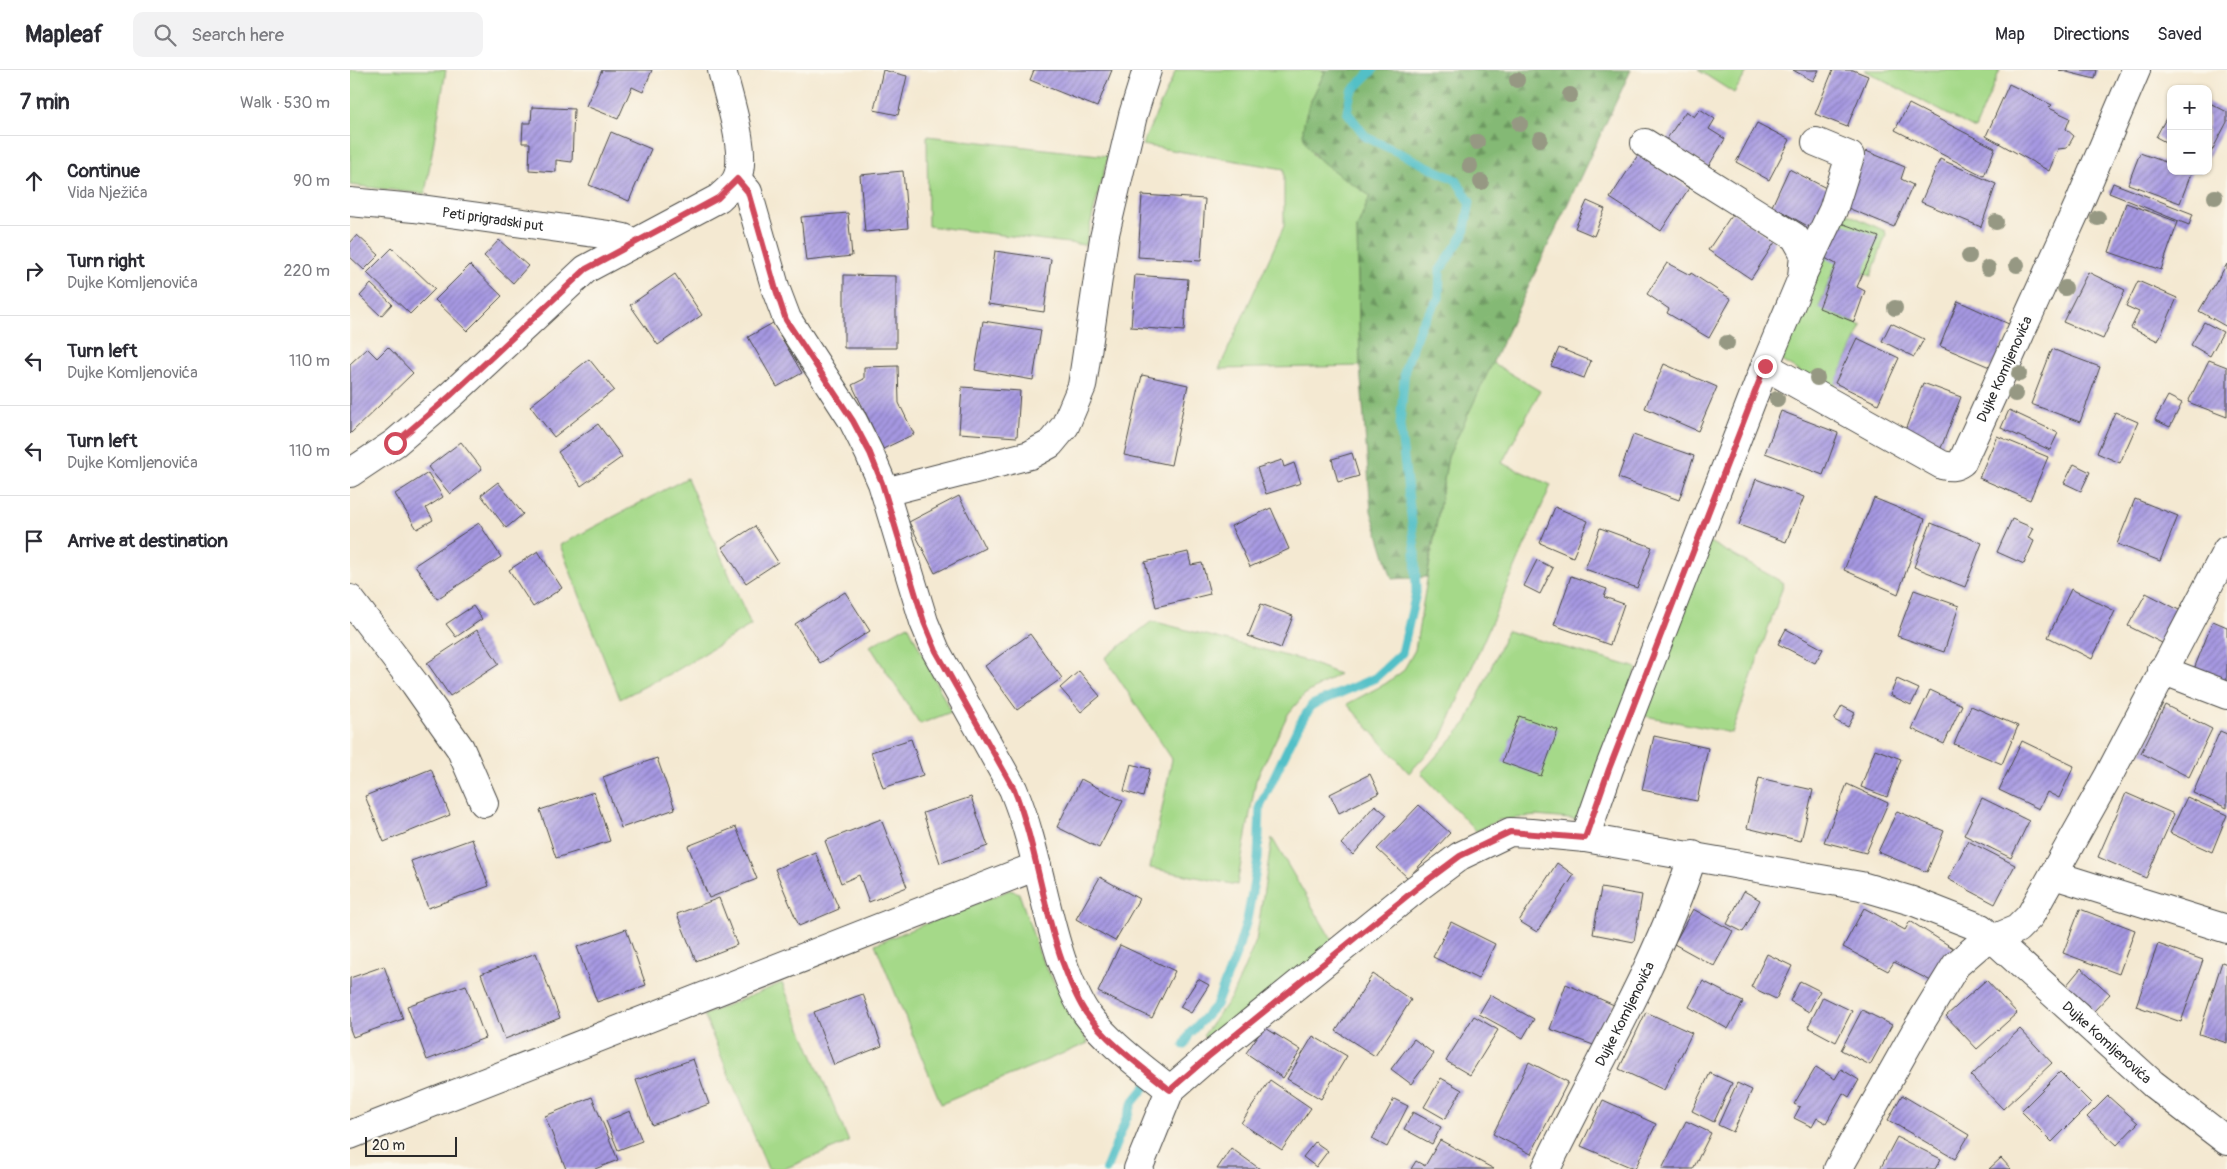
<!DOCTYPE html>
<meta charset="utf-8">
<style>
body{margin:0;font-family:Pangolin,sans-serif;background:#f2f2f3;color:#2b2b33}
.controls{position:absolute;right:15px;top:15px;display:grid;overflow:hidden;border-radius:10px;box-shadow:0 1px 4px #0004}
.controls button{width:45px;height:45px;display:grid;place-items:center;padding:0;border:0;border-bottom:1px solid #e1e1e2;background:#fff;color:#2b2b33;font:25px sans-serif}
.scale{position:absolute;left:15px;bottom:12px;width:92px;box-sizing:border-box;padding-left:5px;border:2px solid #2b2b2b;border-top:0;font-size:14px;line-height:18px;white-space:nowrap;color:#2b2b2b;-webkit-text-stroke:4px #fbf7ec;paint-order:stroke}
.stop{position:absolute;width:15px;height:15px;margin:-11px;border:4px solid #d1495b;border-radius:50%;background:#fff}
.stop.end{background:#d1495b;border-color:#fff;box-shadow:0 1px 5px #0008}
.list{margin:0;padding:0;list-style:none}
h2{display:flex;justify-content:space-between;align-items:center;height:65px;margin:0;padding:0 20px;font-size:21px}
h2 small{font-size:16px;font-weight:400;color:#7c7c81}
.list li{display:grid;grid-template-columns:32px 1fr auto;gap:15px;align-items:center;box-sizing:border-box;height:90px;padding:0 20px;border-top:1px solid #e1e1e2}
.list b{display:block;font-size:19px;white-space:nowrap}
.list p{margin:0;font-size:16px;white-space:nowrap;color:#7c7c81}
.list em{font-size:16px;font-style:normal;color:#7c7c81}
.icon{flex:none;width:28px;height:28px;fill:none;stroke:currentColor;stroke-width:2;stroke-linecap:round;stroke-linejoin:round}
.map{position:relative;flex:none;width:1877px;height:1099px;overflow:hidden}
header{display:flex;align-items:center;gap:30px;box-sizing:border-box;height:70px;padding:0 25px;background:#fff;border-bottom:1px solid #e1e1e2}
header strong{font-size:24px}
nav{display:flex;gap:28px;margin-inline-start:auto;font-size:18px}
.search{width:350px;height:45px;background:#f2f2f3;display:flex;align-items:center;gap:12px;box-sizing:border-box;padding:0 18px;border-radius:10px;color:#7c7c81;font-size:19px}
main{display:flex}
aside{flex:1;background:#fff}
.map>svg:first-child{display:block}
.grass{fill:#a5d989;stroke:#68825a}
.forest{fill:url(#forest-firs);stroke:#587250}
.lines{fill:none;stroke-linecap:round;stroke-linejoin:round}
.stream{stroke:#52c0c7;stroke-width:9}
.building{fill:url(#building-hatch)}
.street-casing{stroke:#494844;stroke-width:30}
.street{stroke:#fff;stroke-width:28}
.tree{fill:#969883}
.route{stroke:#d1495b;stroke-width:6}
.labels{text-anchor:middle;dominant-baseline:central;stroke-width:5;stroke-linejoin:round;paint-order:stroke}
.street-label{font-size:14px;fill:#2b2b2b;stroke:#fbf7ec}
</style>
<header>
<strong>Mapleaf</strong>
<div class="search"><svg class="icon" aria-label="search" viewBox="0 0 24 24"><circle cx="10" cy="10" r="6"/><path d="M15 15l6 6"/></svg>Search here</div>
<nav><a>Map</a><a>Directions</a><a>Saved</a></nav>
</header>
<main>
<aside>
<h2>7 min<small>Walk · 530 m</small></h2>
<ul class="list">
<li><svg class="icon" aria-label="ahead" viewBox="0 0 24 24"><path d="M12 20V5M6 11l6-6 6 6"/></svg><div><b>Continue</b><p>Vida Nježića</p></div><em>90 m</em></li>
<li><svg class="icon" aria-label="right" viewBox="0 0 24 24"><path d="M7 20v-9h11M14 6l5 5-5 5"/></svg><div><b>Turn right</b><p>Dujke Komljenovića</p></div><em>220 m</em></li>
<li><svg class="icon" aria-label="left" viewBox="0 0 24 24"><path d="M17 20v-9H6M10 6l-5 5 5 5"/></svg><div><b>Turn left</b><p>Dujke Komljenovića</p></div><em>110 m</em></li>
<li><svg class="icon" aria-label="left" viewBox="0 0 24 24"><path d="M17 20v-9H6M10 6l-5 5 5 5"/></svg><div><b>Turn left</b><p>Dujke Komljenovića</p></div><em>110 m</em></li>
<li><svg class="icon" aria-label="arrive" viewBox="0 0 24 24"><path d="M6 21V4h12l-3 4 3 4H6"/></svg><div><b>Arrive at destination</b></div></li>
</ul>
</aside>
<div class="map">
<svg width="1877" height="1099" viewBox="0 0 1877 1099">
<defs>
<pattern id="forest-firs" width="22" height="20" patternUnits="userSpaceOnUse" patternTransform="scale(1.25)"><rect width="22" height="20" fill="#84b975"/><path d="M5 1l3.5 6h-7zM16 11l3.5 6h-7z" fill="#6c9760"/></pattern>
<pattern id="building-hatch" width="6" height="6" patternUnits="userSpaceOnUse" patternTransform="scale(1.25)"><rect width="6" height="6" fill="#a698e2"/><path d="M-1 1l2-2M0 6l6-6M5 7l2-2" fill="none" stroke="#877cb7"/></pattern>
</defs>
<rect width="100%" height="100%" fill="#fbf7ec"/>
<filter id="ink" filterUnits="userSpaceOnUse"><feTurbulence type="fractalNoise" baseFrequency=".02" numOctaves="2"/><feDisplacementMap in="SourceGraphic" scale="10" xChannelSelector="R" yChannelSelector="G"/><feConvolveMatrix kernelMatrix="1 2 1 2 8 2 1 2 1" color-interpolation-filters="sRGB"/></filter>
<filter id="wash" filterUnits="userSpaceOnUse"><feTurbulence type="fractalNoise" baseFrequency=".0096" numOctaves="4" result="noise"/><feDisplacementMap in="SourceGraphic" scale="20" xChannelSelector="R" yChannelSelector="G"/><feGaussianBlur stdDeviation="1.12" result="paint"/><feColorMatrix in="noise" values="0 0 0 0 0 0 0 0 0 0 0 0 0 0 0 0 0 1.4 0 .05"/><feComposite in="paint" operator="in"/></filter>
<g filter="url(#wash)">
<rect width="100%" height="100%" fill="#f4e9d2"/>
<path class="grass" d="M0,0H96L75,124L0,115Z
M826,0H972L975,2L958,37L962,84L1020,126L1007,158L1010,296L869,299L934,156V99L792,75Z
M1348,0H1398L1384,23Z
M1514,0H1650L1625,59Z
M577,66L758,86L735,175L578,156Z
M1492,141L1535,161L1536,165L1521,206L1514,203L1511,209L1484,198L1469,237L1512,256L1482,321L1433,292L1431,286Z
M1141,292L1190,321L1152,393L1201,415L1091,669L1059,703L997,634L1035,614L1053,601L1065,580L1098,387Z
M337,408L401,555L329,599L270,629L210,475Z
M1354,469L1434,513L1382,663L1285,644Z
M802,551L956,591L989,604L954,625L938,644L906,710L887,815L800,798L822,689L755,588Z
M558,555L601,642L570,654L520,576Z
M1157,561L1287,598L1231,750L1186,746L1149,750L1126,761L1071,703L1117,652Z
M922,768L986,877L859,971L853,966L882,926L906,871Z
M660,820L669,823L691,888L738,973L591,1034L525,874Z
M432,913L499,1072L434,1099H418L354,945Z"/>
<path class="forest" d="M972,0H1281L1098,387L1077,507L1042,509L1021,441L1010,296L1007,158L1020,126C1002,112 951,86 953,60C955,39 966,20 975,2Z"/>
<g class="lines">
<path class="stream" d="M834,975L840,963L866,935L887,882L897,850L908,789L910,736L949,655L962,635L1025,608L1052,583L1066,523L1065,479L1050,355L1055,299L1071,254L1089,228L1090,200L1114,164L1120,132L1106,110L1016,67L997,42L1001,22L1023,0
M756,1099L783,1032L796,1016"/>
</g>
<g id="blocks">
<path class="building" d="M252,0H302L293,22L282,17L268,49L236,36Z
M533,0L557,6L548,45L524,40Z
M684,0H762L747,37L680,10Z
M1443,0H1469L1463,11Z
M1483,0H1503L1518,6L1497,57L1465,44Z
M1709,0H1747L1745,9Z
M1659,14L1702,35L1699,38L1720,48L1716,59L1724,66L1717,78L1708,79L1699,101L1636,66Z
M1858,32L1877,42V52L1858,88Z
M1559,34L1645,78L1634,106L1545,60Z
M182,37L224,39L222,92L206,90V102L179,100L180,73H172L173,53H181Z
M1350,39L1365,49L1359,59L1375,69L1358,97L1316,70L1336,41L1344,47Z
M1821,39V75L1806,67Z
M1407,53L1440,70L1419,110L1386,92Z
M261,62L301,79L279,131L239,115Z
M1516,81L1555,97L1551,109L1563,115L1544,157L1493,136Z
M1790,83L1821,94V101H1842L1830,133L1778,114Z
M1288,85L1339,118L1311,161L1260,128Z
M1590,89L1646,114L1631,157L1571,132Z
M1439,99L1480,120L1463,159L1422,136Z
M553,101L558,158L515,162L510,105Z
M1763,113L1843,144L1839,155L1759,123Z
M792,125L855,129L851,191L788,187Z
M1237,131L1255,139L1244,166L1225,158Z
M1776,133L1828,152L1811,200L1759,182Z
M498,143L502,186L456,191L451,147Z
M1383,143L1425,172L1401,209L1358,180Z
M1491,153L1529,167L1507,217L1515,221L1504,252L1469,238L1486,194L1475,188Z
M7,165L29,185L14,200L0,187V173Z
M149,170L178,196L163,213L134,186Z
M42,178L85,219L60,244L17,203Z
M645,181L701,189L694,242L638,234Z
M1317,193L1340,205L1341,203L1381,229L1359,268L1317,243L1319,239L1297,224Z
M1877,194V257L1849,241Z
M120,195L152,226L117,261L85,230Z
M1738,202L1775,220L1753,269L1713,252Z
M325,204L352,245L308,275L280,235Z
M494,205L546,206V278H494Z
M785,205L838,209L834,261L781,257Z
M1788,211L1827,228L1808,271L1781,258L1789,242L1776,236Z
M21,214L42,234L31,246L10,226Z
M1608,231L1661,255L1642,298L1590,276Z
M633,251L691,260L683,310L625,300Z
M1854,252L1873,262L1860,286L1841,275Z
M423,253L452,303L427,317L398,267Z
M1541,253L1574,269L1564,287L1532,271Z
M1507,268L1549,288L1528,334L1485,313Z
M38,277L63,303L0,364V294L17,278L27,288Z
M1209,278L1241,291L1234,308L1201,296Z
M1702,279L1750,297L1730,352L1681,334Z
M239,289L264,320L204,367L180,336Z
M1859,290L1877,297V347L1838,332Z
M1314,294L1367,317L1348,361L1295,338Z
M548,296L549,333L564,364L533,379L502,315L514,309V297Z
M792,305L838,315L821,395L774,385Z
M1573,313L1611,327L1591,378L1554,363Z
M612,317L670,321L667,367L609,363Z
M1818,326L1832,333L1820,357L1805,350Z
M1659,340L1708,363L1700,380L1651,358Z
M1431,341L1488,363L1473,405L1415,383Z
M1765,342L1788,352L1770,393L1747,383Z
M248,354L272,387L231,416L208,382Z
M1283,365L1344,386L1329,430L1268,408Z
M1647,366L1698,387L1680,430L1629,408Z
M111,372L132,399L100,424L78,397Z
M1002,383L1009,406L988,412L982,389Z
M932,390L934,397L944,393L951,413L916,424L907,398Z
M1724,394L1740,402L1731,421L1714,413Z
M78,403L93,427L76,438L83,450L67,459L45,424Z
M1406,409L1454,427L1436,472L1389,455Z
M148,412L173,444L156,458L131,425Z
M609,426L635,478L585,503L559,452Z
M1524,428L1575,449L1548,524L1494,500Z
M1785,429L1828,446L1810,491L1767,474Z
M1205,437L1238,451L1223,487L1190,473Z
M921,438L939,479L900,497L881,456Z
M1662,449L1683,458L1678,468L1684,471L1674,494L1647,482Z
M129,453L151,487L87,529L65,495Z
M1581,453L1632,473L1615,517L1564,497Z
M405,456L428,492L396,513L372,477Z
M1250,458L1302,477L1287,518L1235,499Z
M188,481L212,518L183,537L159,500Z
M838,482L841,495L852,493L860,524L806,537L795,492Z
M1187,490L1203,498L1190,524L1174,516Z
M1221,506L1257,519L1254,527L1274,534L1260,575L1204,555Z
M1721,519L1765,541L1742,589L1698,567Z
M1564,520L1609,536L1594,582L1547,566Z
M495,522L520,561L470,593L445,554Z
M1796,523L1831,541L1814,574L1778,556Z
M911,534L943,546L931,578L898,566Z
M123,536L132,549L106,567L96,554Z
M1863,551L1877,557V612L1844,599Z
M1436,559L1473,579L1465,593L1428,574Z
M127,560L149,594L100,626L77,593Z
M680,564L712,608L667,640L635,596Z
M729,601L750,626L731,642L710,618Z
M1547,609L1569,619L1561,635L1540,625Z
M1580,620L1612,635L1594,674L1562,659Z
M1815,635L1862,659L1839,707L1791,683Z
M1492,636L1505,643L1498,657L1484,650Z
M1621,636L1668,656L1652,694L1604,674Z
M1169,646L1208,660L1191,706L1152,692Z
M1870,661L1877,664V738L1843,723Z
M1304,666L1358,678L1347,731L1292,720Z
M561,669L573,705L533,718L521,682Z
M1672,671L1724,696L1709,728L1697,722L1689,739L1649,720Z
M1525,679L1551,689L1537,727L1511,717Z
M307,688L325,739L271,758L253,707Z
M781,694L800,699L793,727L774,721Z
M81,699L100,745L34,772L15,726Z
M1020,704L1029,723L989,743L980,724Z
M1409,708L1463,720L1451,771L1397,758Z
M731,709L773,731L749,778L707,757Z
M1497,714L1538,733L1516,783L1474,772Z
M244,722L260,771L206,788L190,740Z
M1776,723L1824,744L1796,808L1748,787Z
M621,727L638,776L590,793L573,743Z
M1837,727L1877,745L1862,782L1820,763Z
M1632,728L1679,751L1661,788L1614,765Z
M1025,735L1037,745L1003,785L991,774Z
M1069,735L1100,763L1058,808L1027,779Z
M1547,741L1594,761L1577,802L1528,782Z
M531,749L557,817L519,832L509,805L491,813L475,771Z
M386,757L407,809L359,828L338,776Z
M122,769L139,816L78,838L61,791Z
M1618,771L1665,795L1645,834L1598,809Z
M465,782L489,839L449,856L425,799Z
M1207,793L1224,805L1187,862L1169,851Z
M750,807L789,829L765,871L726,849Z
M1251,818L1292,825L1284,872L1243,864Z
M1394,821L1410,830L1393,862L1377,854Z
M369,828L387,875L346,891L327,844Z
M1514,838L1555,860L1560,851L1603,878L1583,912L1544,892L1538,901L1493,877Z
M1343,839L1383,861L1364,896L1324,874Z
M1730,839L1785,860L1769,904L1713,883Z
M1101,852L1145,874L1128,909L1083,887Z
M276,859L296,915L247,932L227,877Z
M1808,874L1853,890L1831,952L1786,936Z
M770,875L825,901L802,948L748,922Z
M186,883L210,948L155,969L131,904Z
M1417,884L1442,896L1426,929L1401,917Z
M1872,892L1877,894V973L1849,964Z
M34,896L53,949L3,967L0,959V908Z
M1731,898L1760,924L1744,941L1716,916Z
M1023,904L1061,930L1025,986L986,961Z
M848,909L859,915L841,943L830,937Z
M1636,910L1667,943L1627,979L1596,946Z
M1353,911L1393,932L1378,959L1339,937Z
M1450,911L1470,921L1459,942L1440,931Z
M1216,914L1264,935L1246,976L1200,959Z
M116,915L135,968L77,990L57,936Z
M513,924L532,976L484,995L464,942Z
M1140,925L1184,949L1173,968L1129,944Z
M1473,927L1502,941L1486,972L1458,957Z
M1512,940L1542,955L1520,995L1491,980Z
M1296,942L1342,963L1314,1020L1269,999Z
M1124,946L1148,960L1120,1005L1096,991Z
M914,957L951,980L933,1008L896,983Z
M1670,959L1702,993L1653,1039L1621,1006Z
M963,966L997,986L971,1029L937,1009Z
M1064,969L1084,984L1061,1014L1041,999Z
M343,989L359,1034L302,1055L286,1010Z
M1179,992L1218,1012L1181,1084L1143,1064Z
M1466,997L1485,1009L1491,999L1509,1010L1499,1027L1493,1023L1476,1053L1467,1048L1462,1057L1444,1048L1450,1037L1444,1034Z
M1710,1002L1741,1033L1702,1072L1671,1041Z
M1360,1003L1382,1013L1364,1052L1342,1041Z
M1091,1008L1112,1020L1095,1049L1074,1037Z
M920,1010L961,1038L932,1080L891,1053Z
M1387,1013L1402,1020L1383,1062L1368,1055Z
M1552,1025L1619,1065L1605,1089L1538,1050Z
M1758,1026L1788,1053L1767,1075L1737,1047Z
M242,1027L268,1090L245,1099H216L195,1046Z
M1044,1029L1058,1036L1037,1077L1022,1069Z
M1253,1030L1306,1054L1285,1099L1231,1076Z
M280,1041L292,1071L268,1080L256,1051Z
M1063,1042L1091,1057L1082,1074L1054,1059Z
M1336,1051L1361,1063L1343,1099H1312Z
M1547,1067L1591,1089L1585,1099H1530Z
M1090,1070L1144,1099H1061L1066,1091L1075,1096Z
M965,1072L978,1081L966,1097L953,1087Z
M881,1078L910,1099H867Z
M1651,1088L1661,1099H1639Z"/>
</g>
</g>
<g filter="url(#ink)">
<use href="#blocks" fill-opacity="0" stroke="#494844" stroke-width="1"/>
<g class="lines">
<g class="street-casing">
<g id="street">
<path d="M387,109L398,122L426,220L437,249L503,351L519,383L532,413L574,552L586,581L663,719C686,774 693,835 712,891C719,909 725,927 736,943C759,974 791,996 820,1020L788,1099"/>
<path id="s1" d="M0,132L64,138L259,165L274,168L284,174"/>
<path d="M1454,201L1483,140L1500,86L1466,72"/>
<path id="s2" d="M1415,296L1592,395C1601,397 1605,397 1612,392L1728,136L1786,0"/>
<path d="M0,403L45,373L100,326L236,199L369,128C375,122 383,117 387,108C398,83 378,27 372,0"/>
<path d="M535,422L680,385L700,374L715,356L732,316L754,168L783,45L797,0"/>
<path d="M0,529L65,614L110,678L134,733"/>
<path d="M1812,600L1877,625"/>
<path d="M1235,768L1259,699L1415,296L1452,208L1454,183L1445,167L1295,73"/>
<path d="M1704,805L1877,859"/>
<path id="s3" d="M820,1020L858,987L1067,818L1110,786L1160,762L1181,763L1235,768L1511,816L1562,831L1631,858L1803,1014L1877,1071"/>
<path d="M0,1065L687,796"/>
<path id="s4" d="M1196,1099C1246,995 1307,896 1343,785"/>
<path d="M1488,1099L1565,962L1606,895L1629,875L1667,859L1680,846L1759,705L1877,480"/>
</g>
</g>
<use href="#street" class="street"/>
</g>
<g class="tree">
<circle cx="1167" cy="10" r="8"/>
<circle cx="1220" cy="25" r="8"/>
<circle cx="1170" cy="54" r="8"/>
<circle cx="1190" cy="69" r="8"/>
<circle cx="1127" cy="72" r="8"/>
<circle cx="1120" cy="96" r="8"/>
<circle cx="1131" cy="112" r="8"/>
<circle cx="1865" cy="127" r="8"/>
<circle cx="1748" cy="148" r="8"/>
<circle cx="1646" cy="152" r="8"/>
<circle cx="1619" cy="186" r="8"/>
<circle cx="1667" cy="195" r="8"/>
<circle cx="1638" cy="198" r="8"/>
<circle cx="1715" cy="218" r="8"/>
<circle cx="1545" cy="238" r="8"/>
<circle cx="1377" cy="273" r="8"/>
<circle cx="1669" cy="304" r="8"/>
<circle cx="1467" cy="308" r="8"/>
<circle cx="1665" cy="324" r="8"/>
<circle cx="1427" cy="329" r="8"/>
</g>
</g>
<g class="lines" filter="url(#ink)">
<path class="route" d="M45,373L100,326L236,199L368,128L387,109L398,122L426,220L436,250L503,351L520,383L532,413L574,552L586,581L664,719C686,774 692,835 712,891C719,909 725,927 736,943C759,974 791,996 820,1020L858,987L1067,818L1110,786L1160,762L1235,768L1259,699L1415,296"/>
</g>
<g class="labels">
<g class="street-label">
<text stroke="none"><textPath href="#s1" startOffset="144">Peti prigradski put</textPath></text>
<text stroke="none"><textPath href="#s2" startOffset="326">Dujke Komljenovića</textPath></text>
<text stroke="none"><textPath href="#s4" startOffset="174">Dujke Komljenovića</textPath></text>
<text stroke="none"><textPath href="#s3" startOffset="1081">Dujke Komljenovića</textPath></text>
</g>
</g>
</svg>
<div class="controls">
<button>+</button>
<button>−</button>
</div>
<div class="scale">20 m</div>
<div class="stop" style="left:45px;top:373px"></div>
<div class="stop end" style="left:1415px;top:296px"></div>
</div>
</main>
